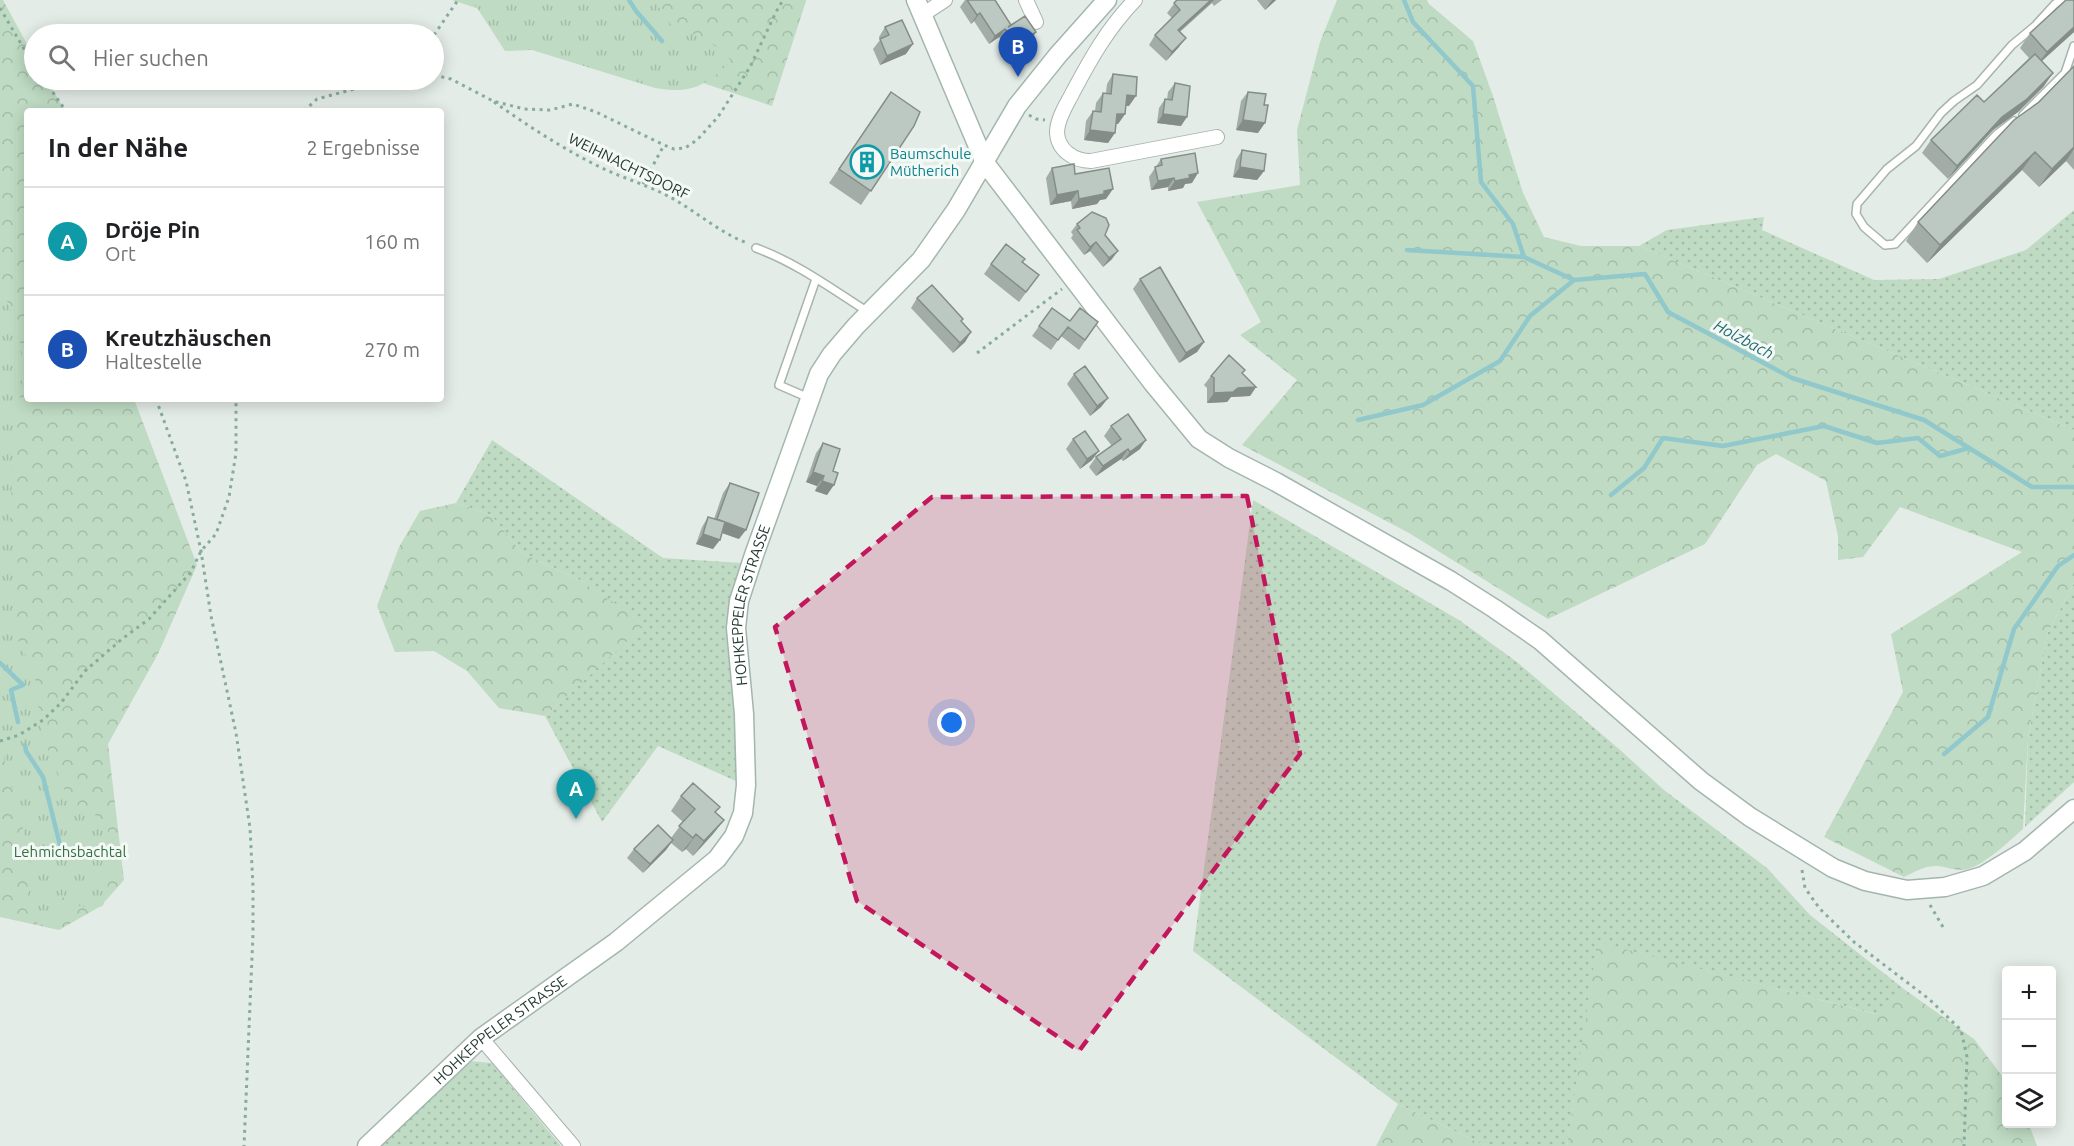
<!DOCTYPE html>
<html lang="de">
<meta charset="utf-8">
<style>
body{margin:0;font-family:Ubuntu,sans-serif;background:#f6f6f6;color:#202124}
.controls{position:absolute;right:18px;bottom:18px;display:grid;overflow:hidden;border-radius:6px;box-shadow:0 3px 15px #0003}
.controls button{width:54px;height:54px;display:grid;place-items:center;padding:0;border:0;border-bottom:2px solid #e0e0e0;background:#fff;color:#202124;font:30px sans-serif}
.you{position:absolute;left:952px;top:723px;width:21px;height:21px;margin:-15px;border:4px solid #fff;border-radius:50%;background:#1a73e8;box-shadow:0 0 0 9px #1a73e833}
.badge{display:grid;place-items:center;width:39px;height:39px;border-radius:50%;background:#d93025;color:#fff;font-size:20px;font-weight:700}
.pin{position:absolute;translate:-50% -50px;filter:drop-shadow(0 2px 3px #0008)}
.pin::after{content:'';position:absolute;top:32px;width:21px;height:18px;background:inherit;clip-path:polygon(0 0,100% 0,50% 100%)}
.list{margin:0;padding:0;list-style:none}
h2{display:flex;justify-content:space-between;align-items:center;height:78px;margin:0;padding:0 24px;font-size:26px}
h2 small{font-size:20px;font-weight:400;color:#757577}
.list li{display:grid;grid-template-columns:39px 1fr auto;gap:18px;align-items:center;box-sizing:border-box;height:108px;padding:0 24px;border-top:2px solid #e0e0e0}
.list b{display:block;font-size:22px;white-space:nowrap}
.list p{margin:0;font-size:20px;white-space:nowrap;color:#757577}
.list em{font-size:20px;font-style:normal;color:#757577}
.icon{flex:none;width:33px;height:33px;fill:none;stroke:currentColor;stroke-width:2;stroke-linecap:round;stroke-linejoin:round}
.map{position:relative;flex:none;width:2074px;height:1146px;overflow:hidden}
.search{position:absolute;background:#fff;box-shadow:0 3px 15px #0003;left:24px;top:24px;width:420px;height:66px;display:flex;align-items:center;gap:15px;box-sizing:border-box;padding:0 21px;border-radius:33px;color:#757577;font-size:22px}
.panel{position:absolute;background:#fff;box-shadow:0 3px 15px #0003;left:24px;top:108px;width:420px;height:294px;border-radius:6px}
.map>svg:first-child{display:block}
.grass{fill:url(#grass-dots)}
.forest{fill:url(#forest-crowns)}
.park{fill:url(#park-tufts)}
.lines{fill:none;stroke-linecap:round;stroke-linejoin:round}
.stream{stroke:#91c8cb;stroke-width:4.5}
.lane-casing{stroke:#a7b4ad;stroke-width:10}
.street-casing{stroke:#a7b4ad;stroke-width:16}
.secondary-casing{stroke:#a3b6ae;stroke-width:21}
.path{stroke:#87ac9d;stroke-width:3;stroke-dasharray:3 4.5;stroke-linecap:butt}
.lane{stroke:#fff;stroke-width:7}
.street{stroke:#fff;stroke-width:14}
.secondary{stroke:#fff;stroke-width:18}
.wall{fill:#a2ada8}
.shaded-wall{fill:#848d88}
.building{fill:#bcc9c3;stroke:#848d88;stroke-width:1.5}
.marked{fill:#c2185b;fill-opacity:0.2;stroke:#c2185b;stroke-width:4.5;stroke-dasharray:12 8;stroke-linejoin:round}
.labels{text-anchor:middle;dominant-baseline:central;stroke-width:6;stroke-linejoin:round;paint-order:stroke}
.culture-label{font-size:15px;fill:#0d838f;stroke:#f4f9f6;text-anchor:start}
.street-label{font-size:15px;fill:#253c33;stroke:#f4f9f6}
.park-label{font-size:15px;fill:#336f44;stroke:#f4f9f6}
.water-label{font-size:16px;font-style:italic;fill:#246d72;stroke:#f4f9f6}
</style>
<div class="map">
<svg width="2074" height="1146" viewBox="0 0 2074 1146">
<defs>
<pattern id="grass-dots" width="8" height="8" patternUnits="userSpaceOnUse" patternTransform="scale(1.5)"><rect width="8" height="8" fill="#bfdbc3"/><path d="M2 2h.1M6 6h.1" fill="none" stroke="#a4bda8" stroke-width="1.8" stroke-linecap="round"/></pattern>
<pattern id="forest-crowns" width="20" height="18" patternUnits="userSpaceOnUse" patternTransform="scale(1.5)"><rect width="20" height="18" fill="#bfdbc3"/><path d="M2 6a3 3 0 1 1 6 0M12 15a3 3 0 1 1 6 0" fill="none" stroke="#a4bda8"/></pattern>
<pattern id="park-tufts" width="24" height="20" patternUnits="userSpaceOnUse" patternTransform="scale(1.5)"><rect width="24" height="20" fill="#bfdbc3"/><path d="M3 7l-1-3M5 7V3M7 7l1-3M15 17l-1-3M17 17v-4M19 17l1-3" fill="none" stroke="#a4bda8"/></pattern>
</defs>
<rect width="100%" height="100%" fill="#e4ece7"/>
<path class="grass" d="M2074,210V430L1639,246L1667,230L1764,217L1762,230L1874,280L1939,279L2026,250Z
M492,440L663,558L742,563L728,620L737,721L738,782L658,746L602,822L545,716L645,624L578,579L523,554L491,515L456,503Z
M1253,500L1459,620L1517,662L1619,749L1664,790L1767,868L1810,915L1904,989L1876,1014L1598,943L1567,1146H1486L1398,1104L1193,951Z
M2074,583V782L2025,827L2028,739L2047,634Z
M468,1061L492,1063L561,1146H382Z"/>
<path class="forest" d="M0,0H3L34,57V80H47L65,111H27V399H134L197,565L158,654L108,744L124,880L101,906L59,930L0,917Z
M452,0H806V1L772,106Z
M1337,0H1427L1429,4L1473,41L1493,96L1523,193L1544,237L1581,246H1639L2074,430V583L2047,634L2028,739L2023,829C2008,842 1981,869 1962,870C1954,870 1946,867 1938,866C1926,865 1914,872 1904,877L1824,837L1903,692L1891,634L2022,552L1900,507L1863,557L1838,560V536L1826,481L1776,454L1757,465L1705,544L1548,619L1409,533L1242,445L1297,380L1240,335L1261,322L1197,202L1300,185L1297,130L1320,42Z
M456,503L491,515L523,554L578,579L646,624L545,716L499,708L467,671L434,651L395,652L377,606L399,547L420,511Z
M1597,942L1875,1014L1904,989L1974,1039L2006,1081V1124H2029L2037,1146H1567Z
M1398,1104L1486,1146H1376Z"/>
<path class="park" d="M472,0H654L671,25L689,32L721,49L731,61C705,87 691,94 655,88L532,50L505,51Z
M0,282L18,330L24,368L14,438L10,524L16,568L14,623L17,638L34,672L42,735L68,798C77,808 91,810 100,819C122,842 108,879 103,906C86,911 74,905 60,895L57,919L50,926L38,924L26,909L31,875L29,851L0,743Z"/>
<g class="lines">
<path class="stream" d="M629,0L636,11L662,41
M1404,0L1413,22L1473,86L1481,182L1513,224L1524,257
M1407,250L1524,257L1574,280L1645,274L1668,312L1792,378L1924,420L2032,487H2074
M1358,420L1423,405L1500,361L1530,316L1574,280
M1611,495L1644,468L1663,438L1723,446L1824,426L1877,443L1918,438L1940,456L1969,448
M0,663L23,685L11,690L18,722
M25,745L26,751L43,777L63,857
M1944,754L1988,717L2014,629L2058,566L2074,555"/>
<g class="lane-casing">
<path id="lane" d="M2023,115L2065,73L2074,46
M2014,121L1997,134L1895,244L1885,245L1864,227L1856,214L1857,204L1887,169L1916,146L1941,113L1954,101L1977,85L2012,45L2035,26L2054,5L2059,1L2064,0
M756,248C797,263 832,289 868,312
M809,398L779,385L816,279"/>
</g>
<g class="street-casing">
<path id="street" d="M1026,0L1036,22
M1135,0C1108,28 1091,58 1073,92C1067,104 1058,117 1057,131C1057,150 1074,161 1091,161L1217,137
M922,15L945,0
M481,1038L573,1146"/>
</g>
<g class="secondary-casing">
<g id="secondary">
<path d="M916,0L985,163L1152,382L1199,439L1229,458L1276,482L1451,581L1495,609L1540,640L1701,781L1750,817L1833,868L1865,881L1907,890L1945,887L1983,876L2025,851L2074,809"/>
<path id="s1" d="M367,1146L481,1038L616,942L717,859L734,836L743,813L746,785L744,714L736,628L739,601L754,555L819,374L832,354L856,326L921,260L956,210L1017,106L1058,55L1107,0"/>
</g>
</g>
<path class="path" d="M0,8L34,66
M434,35L458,0
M434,75L451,79L493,101L524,109L550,110L573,104L596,112L664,145L674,149L685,148L697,140L718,117L750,67L776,12L783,0
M44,80L66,111
M494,102C527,125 560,147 596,165C619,177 645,184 668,196C695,210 718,232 747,243
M304,111L317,99L388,80
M1029,115L1036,119L1045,120
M643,184L664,145
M977,353L1062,289
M156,399L186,481L201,551L211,616L236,733L250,828L253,886V934L244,1146
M0,741L19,735L43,720L61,703L85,671L122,639L149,619L191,572L201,551L216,534L229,497L236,453V399
M1802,870L1805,888L1820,909L1854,942L1929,999L1961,1030L1967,1057L1964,1146
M1930,905L1943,927"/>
<use href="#lane" class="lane"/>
<use href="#street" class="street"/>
<use href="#secondary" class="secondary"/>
</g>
<path class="wall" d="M965,0H995L1011,25L1036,32L1030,41L1010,54L999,37L989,44L974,21L971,24L960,7Z
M1177,0H1222L1214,6L1212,3L1180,32L1179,47L1166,61L1149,45L1155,35L1172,18L1167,13Z
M1257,0H1276L1265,10Z
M2074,1V32L2042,61L2044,86L2018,112L1993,130L1948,179L1922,153L1931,140L1984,102L2029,58L2020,48L2030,33Z
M885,27L906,54L880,65L873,49L880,40L879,37Z
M2074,66V170L2066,161L2039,187L2022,170L1927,263L1906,241L1918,222Z
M1113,74L1129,106H1126L1125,114L1118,124H1116L1108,143L1084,140L1086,121L1093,111H1095L1096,103L1103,93H1106L1107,84Z
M1175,83L1181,126L1157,123L1159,108L1165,99L1167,100L1168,92Z
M891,92L914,126L861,205L829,183Z
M1248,92L1258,133L1236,130L1241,101Z
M1242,150L1264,171L1257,180L1233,177L1236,160Z
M1161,159L1192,183L1185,184L1183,188L1168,191V187L1151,190L1149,177Z
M1052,168L1075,174L1106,199L1100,200L1097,204L1072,209L1071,201L1050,205L1046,178Z
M1077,224L1105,235L1112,259L1103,267L1090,251L1084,255L1071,238L1073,235L1071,232Z
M1023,262L1039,275L1019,302L984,274L991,264Z
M1140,279L1204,342L1197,352L1179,363L1133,289Z
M917,298L961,322L971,332L965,342L953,353L911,308Z
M1052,308L1070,321L1098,322L1079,350L1061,336L1051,350L1032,336Z
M1245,370L1242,374L1256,387L1250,396L1231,397L1227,402L1207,403V388L1204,385L1211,376Z
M1074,374L1108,398L1101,407L1090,416L1067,384Z
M1111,426L1140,449L1123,461L1121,459L1096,476L1089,467L1096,457L1112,446L1104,436Z
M1073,439L1092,460L1080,469L1066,449Z
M823,443L833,471L827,495L815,491L817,486L806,482L816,453Z
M730,483L739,539L722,533L713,549L696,544L702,527L708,517L714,519L723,493Z
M681,796L716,813L724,820L713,834L693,856L686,849L682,852L671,843L666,850L643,873L627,858L634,849L671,838L683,822L671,811Z"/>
<path class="shaded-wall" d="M1211,0H1214L1171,39L1178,30Z
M1272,0H1276L1265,10Z
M980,13L974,21L971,24L977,15Z
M2074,27V32L2036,66L2047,52Z
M1005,29L999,37L989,44L995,36Z
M1036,32L1030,41L1010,54L1016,45Z
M1186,38L1179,47L1166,61L1172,52Z
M913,44L906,54L880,65L887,56Z
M2053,73L2044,86L2018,112L1993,130L1948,179L1957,166L2002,117Z
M1127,95L1136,96L1129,106L1120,105Z
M1117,114H1125L1118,124L1110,123Z
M1163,114L1187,117L1181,126L1157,123Z
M1243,120L1265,123L1258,133L1236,130Z
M1090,130L1115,133L1108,143L1084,140Z
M2074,147V149L2066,161L2039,187L2052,169Z
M2035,152L2022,170L1927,263L1940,245Z
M1240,167L1264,171L1257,180L1233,177Z
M1198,173L1192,183L1185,184L1183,188L1168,191L1175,181L1189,175Z
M1174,178L1168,187L1151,190L1158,181Z
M1113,189L1106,199L1100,200L1097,204L1072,209L1079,199L1104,191Z
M1078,191L1071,201L1050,205L1057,195Z
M1096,242L1090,251L1084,255L1090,247Z
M1118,251L1112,259L1103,267L1109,258Z
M971,332L965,342L953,353L960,343Z
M1204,342L1197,352L1179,363L1186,353Z
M1256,387L1250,396L1231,397L1227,402L1207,403L1214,393L1238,388Z
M1108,398L1101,407L1090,416L1097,406Z
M1146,440L1140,449L1123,461L1130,452Z
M1128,449L1121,459L1096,476L1103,466Z
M1099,451L1092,460L1080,469L1087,459Z
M813,472L824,476L817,486L806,482Z
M822,481L834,485L827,495L815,491Z
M717,519L746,530L739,539L711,529Z
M703,534L720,540L713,549L696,544Z
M724,820L713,834L693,856L704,841Z
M696,834L686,849L682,852L693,838Z
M673,840L666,850L643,873L650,864Z"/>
<path class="building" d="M967,0H995L1011,25L1008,27L1025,16L1036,32L1016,45L1005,29L995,36L980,13L977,15Z
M1177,0H1211L1178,30L1186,38L1172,52L1155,35L1180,10L1174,3Z
M2066,0H2073L2074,1V27L2047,52L2030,33Z
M902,20L913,44L887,56L880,39L889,35L885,27Z
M2035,54L2053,73L2027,99L2002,117L1957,166L1931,140L1977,95L1984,102Z
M2074,66V147L2052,169L2035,152L1940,245L1918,222L2014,120L2039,102Z
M1113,74L1137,77L1136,96L1127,95L1125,114H1117L1115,133L1090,130L1093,111L1101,112L1103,93L1111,94Z
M1175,83L1190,86L1187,117L1163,114L1165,99L1172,100Z
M891,92L920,112L914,126L871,191L839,169Z
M1248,92L1266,94L1264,105H1268L1265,123L1243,120Z
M1242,150L1266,154L1264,171L1240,167Z
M1195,153L1198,173L1189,175L1190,178L1175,181L1174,178L1158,181L1155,167L1162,165L1161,159Z
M1074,164L1075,174L1109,168L1113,189L1104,191V194L1079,199L1078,191L1057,195L1052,168Z
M1092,212L1106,218L1109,225L1105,235L1118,251L1109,258L1096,242L1090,247L1077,230L1080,228L1077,224Z
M1006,244L1025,259L1022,262L1039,275L1026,292L991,264Z
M1160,267L1204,342L1186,353L1140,279Z
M932,285L963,319L961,321L971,332L960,343L917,298Z
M1052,308L1070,321L1080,308L1098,322L1085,340L1068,327L1058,340L1039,326Z
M1229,355L1245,370L1242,373L1256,387L1238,388L1233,392L1214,393V378L1211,376Z
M1085,366L1108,398L1097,406L1074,374Z
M1128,414L1146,440L1130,452L1128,449L1103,466L1096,457L1121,439L1111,426Z
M1085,431L1099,451L1087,459L1073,439Z
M823,443L840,449L833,471L838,473L834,485L822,481L824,476L813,472Z
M730,483L759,493L746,530L717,519Z
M708,517L725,522L720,540L703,534Z
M693,783L720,807L715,812L724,820L704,841L696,834L693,838L679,826L695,809L681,796Z
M658,825L673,840L650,864L634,849Z"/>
<path class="marked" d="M1247,496L1300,754L1079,1051L857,901L775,627L932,497Z"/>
<defs>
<g id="building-ring" transform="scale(1.725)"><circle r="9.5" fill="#f4f9f6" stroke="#0f9aa8" stroke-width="1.5"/><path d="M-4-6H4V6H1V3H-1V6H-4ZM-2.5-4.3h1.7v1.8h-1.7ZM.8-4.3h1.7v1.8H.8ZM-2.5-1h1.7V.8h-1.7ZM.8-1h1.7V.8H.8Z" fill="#0f9aa8"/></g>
</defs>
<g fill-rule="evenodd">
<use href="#building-ring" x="867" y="162"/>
</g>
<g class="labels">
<g class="culture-label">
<text x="890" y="153">Baumschule<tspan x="890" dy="17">Mütherich</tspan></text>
</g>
<g class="street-label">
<text transform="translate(629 166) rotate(26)">WEIHNACHTSDORF</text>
<text stroke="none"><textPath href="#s1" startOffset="717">HOHKEPPELER STRASSE</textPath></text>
<text stroke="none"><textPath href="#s1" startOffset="177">HOHKEPPELER STRASSE</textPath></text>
</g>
<g class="park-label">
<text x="70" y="851">Lehmichsbachtal</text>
</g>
<g class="water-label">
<text transform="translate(1744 339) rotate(28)">Holzbach</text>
</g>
</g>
</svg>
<div class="controls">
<button>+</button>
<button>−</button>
<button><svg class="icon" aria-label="layers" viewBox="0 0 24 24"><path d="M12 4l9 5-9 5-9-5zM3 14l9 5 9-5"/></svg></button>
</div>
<div class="you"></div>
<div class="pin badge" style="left:576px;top:819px;background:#0f9aa8">A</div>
<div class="pin badge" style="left:1018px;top:77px;background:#1a4fb4">B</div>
<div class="search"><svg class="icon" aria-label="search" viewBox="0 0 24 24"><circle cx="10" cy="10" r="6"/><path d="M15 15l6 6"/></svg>Hier suchen</div>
<section class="panel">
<h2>In der Nähe<small>2 Ergebnisse</small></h2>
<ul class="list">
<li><span class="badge" style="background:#0f9aa8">A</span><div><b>Dröje Pin</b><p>Ort</p></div><em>160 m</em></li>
<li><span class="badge" style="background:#1a4fb4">B</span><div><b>Kreutzhäuschen</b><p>Haltestelle</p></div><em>270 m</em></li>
</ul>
</section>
</div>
